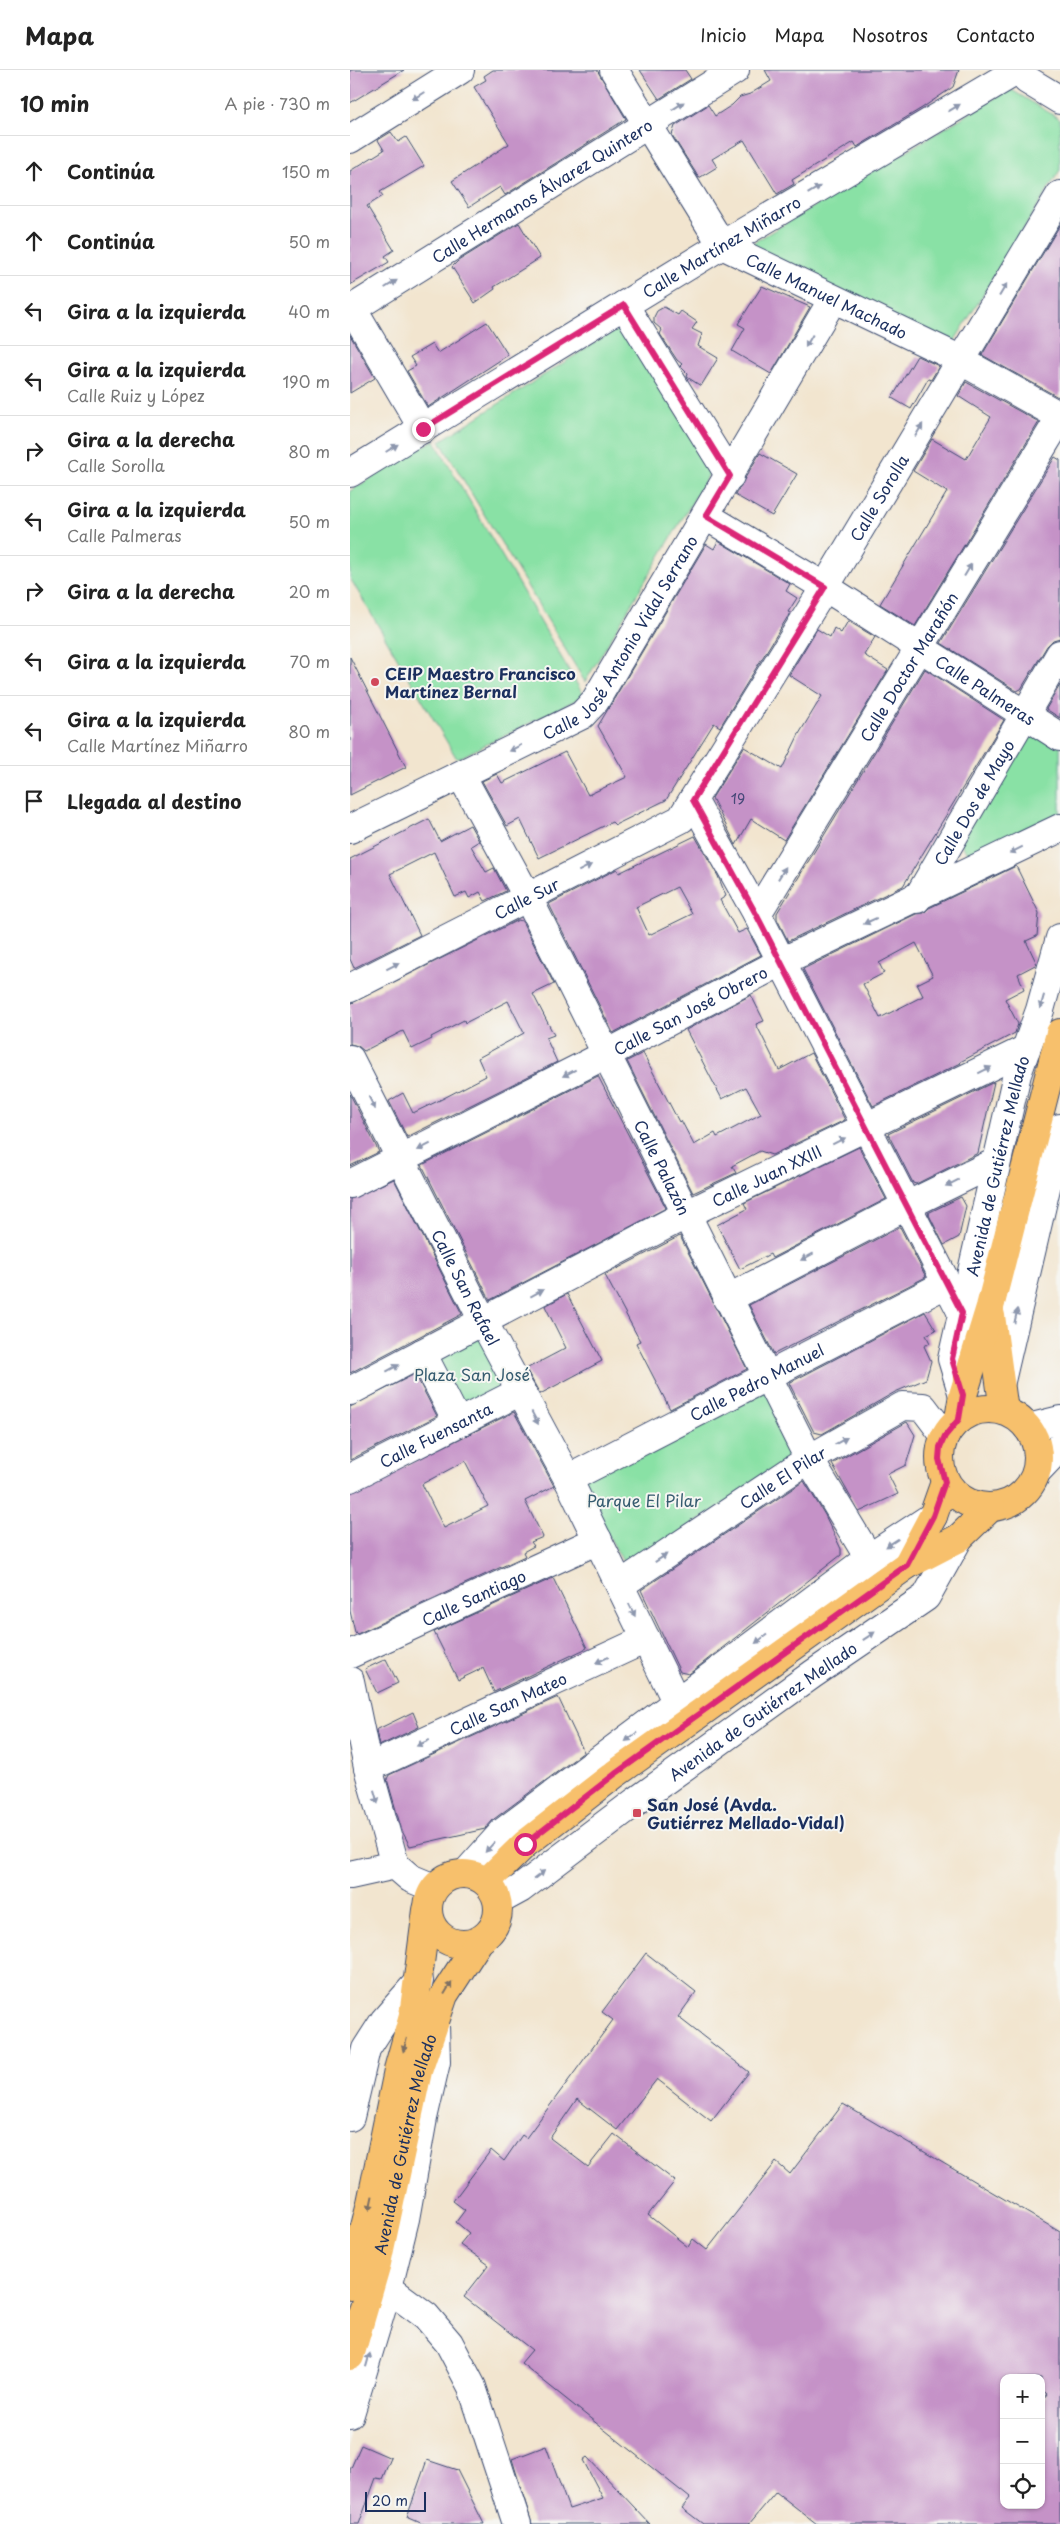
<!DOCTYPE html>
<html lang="es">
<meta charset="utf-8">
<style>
body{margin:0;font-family:"Playpen Sans",sans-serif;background:#f6f6f6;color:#222}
.controls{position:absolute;right:15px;bottom:15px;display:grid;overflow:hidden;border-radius:10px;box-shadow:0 1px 4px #0004}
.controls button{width:45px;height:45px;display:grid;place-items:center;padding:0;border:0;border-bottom:1px solid #e0e0e0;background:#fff;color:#222;font:25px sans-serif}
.scale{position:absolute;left:15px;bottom:12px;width:61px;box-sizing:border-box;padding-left:5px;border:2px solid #1b2f5e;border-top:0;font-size:14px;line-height:18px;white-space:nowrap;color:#1b2f5e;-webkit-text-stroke:4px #f6f6f2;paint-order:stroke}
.stop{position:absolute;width:15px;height:15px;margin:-11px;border:4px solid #db2777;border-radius:50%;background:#fff}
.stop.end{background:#db2777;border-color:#fff;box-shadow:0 1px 5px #0008}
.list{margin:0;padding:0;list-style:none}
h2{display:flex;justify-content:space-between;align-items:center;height:65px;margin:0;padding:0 20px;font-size:21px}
h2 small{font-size:16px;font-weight:400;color:#767676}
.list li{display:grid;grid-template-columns:32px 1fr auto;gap:15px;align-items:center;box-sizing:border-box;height:70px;padding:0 20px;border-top:1px solid #e0e0e0}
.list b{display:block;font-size:19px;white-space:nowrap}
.list p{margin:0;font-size:16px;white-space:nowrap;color:#767676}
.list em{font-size:16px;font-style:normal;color:#767676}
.icon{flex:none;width:28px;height:28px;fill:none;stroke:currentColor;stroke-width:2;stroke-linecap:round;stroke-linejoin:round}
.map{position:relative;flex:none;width:710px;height:2454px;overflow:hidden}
header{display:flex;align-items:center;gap:30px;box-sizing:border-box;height:70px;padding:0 25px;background:#fff;border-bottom:1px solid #e0e0e0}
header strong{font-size:24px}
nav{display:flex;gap:28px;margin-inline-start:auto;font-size:18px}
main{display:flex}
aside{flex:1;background:#fff}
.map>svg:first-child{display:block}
.green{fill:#89e1a5;stroke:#528882}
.building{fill:#c592c7;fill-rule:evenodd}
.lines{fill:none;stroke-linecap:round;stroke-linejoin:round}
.minor-casing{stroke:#3b4a6f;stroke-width:30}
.major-casing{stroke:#3b4a6f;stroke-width:30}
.minor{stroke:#fff;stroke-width:28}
.major{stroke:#f7c06c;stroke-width:28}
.oneway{fill:#8d97ae}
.oneway2{fill:#7e7064}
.route{stroke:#db2777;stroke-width:6}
.poi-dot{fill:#d1495b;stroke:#f6f6f2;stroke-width:2}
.labels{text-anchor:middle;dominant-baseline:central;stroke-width:4;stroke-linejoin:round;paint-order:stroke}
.number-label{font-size:14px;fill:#464878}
.street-label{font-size:16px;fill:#1b2f5e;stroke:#f6f6f2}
.poi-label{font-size:16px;font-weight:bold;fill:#1b2f5e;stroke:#f6f6f2;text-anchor:start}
.park-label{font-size:16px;fill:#365c70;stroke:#f6f6f2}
</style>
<header>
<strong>Mapa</strong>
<nav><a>Inicio</a><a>Mapa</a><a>Nosotros</a><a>Contacto</a></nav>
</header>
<main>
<aside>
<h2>10 min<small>A pie · 730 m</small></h2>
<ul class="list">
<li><svg class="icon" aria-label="ahead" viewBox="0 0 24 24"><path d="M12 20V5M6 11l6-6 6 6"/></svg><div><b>Continúa</b></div><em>150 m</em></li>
<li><svg class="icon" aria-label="ahead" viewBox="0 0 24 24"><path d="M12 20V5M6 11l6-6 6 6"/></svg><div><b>Continúa</b></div><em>50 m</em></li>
<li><svg class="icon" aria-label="left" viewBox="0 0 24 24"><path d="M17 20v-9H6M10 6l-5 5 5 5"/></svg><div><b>Gira a la izquierda</b></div><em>40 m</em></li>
<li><svg class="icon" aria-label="left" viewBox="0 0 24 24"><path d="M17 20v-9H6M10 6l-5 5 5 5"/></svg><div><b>Gira a la izquierda</b><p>Calle Ruiz y López</p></div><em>190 m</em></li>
<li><svg class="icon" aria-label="right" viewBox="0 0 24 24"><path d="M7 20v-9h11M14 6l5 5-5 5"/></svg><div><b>Gira a la derecha</b><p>Calle Sorolla</p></div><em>80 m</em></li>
<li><svg class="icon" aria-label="left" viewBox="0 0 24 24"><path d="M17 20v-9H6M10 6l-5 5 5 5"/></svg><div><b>Gira a la izquierda</b><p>Calle Palmeras</p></div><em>50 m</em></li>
<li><svg class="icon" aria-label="right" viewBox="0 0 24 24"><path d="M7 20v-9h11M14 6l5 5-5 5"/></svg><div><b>Gira a la derecha</b></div><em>20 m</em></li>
<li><svg class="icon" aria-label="left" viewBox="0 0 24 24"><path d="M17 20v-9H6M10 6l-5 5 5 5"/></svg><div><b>Gira a la izquierda</b></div><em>70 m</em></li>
<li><svg class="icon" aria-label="left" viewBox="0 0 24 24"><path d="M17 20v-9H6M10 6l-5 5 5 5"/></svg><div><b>Gira a la izquierda</b><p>Calle Martínez Miñarro</p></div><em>80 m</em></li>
<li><svg class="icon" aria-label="arrive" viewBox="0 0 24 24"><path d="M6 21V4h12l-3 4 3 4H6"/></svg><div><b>Llegada al destino</b></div></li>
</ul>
</aside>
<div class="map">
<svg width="710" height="2454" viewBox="0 0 710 2454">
<rect width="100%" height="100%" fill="#f6f6f2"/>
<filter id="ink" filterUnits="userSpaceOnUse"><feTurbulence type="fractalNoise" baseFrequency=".02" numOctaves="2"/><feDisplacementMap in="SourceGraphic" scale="10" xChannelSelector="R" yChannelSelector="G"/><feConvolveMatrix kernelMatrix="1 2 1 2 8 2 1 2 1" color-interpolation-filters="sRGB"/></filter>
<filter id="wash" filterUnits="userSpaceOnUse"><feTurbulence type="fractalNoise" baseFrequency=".0096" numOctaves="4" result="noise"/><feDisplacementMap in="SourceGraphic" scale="20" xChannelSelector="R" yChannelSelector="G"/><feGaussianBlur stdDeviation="1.12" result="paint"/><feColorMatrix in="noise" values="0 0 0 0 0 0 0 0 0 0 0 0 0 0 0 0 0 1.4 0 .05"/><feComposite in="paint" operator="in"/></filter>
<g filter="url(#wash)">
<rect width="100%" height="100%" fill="#f2e5cf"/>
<path class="green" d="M660,19L710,49V100L597,283L401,174Z
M273,255L362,399L235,612L90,371Z
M84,370L234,626L107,689L0,508V421Z
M675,644L710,667V758L627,799L605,764Z
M133,1251L171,1321L108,1353L72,1283Z
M414,1316L448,1387L276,1497L228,1411Z"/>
<g id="blocks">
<path class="building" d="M0,0H54L0,33Z
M143,0H247L276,49L155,125L150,117L119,137L102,111L159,74L124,17L136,10L134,6Z
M290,0H335L341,9L309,29Z
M415,0H609L603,17L572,38L507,77L504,72L442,110L444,114L427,124L394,70L362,89L367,97L349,108L322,65L325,56L358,35L365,46L382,35L390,27L400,24L421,11Z
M41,62L48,72L56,67L74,96L30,122L33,126L17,136L44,180L35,186L39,192L0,215V101L34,80L28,70Z
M169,153L190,188L144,217L145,219L125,233L102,197L108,191Z
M710,155V324L708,327L632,285Z
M412,216L460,237L421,304L382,281L395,258L388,254Z
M314,237L328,245L331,241L347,252L342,259L352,264L348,276L368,288L351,316L337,307L338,304L330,296L332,294L327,290L310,264L312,260L304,253V247L307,241Z
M137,252L158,285L78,337L57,301L66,296L60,287L82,274L88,283Z
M0,265L25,308L0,323Z
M567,286L589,296L581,310L578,309L561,339L542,328Z
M616,312L689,352L565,556L530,534L597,422L563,401L582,369L616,389L641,347L608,326Z
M410,383L447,404L422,446L385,425Z
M705,387L710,390V568L703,570L697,576L671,619L667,621L591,573Z
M368,471L440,514L436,521L447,528L438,542L440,543L370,657L364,653L316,730L265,755L262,752L189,788L170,749L157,756L132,711L147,704L152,713L215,682L238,725L277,707L248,656L356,474L364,479Z
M498,551L525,567L514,585L538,600L434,770L401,749L386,775L362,728L394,677L432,699L449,664L472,626L439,605L467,559L480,567L484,558L491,563Z
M0,587L56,697L0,725Z
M575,599L654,650L553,816L438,871L427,849V843Z
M710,615V648L696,639Z
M79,749L90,771L120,755L129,771L121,776L136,802L144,798L156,821L135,831L130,822L119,828L116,822L105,827L84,782L40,804L70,865L4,898L0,889V789Z
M345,766L368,806L376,826L370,830L388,863L397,859L411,885L263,963L199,834L267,799L269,803ZM327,817L342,844L299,865L286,837Z
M666,796L689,843L687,866L676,871L687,894L668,904L674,919L655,929L668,954L665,963L610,992L611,993L523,1036L453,899L566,844L574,843L579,838ZM566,873L583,906L567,914L573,926L530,948L513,914L534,903L529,893Z
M168,850L172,851L204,914L183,924L204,965L196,968L207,992L57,1067L39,1031L53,1023L63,1043L92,1029L136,1006L128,988L174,963L158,931L115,953L114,950L81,967L82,969L62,979L53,961L14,981L8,976L0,974V934Z
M401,925L414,951L406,954L429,1000L461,983L495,1050L422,1085L410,1081L382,1096L386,1103L343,1123L277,991L293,983L329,1052L331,1050L344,1075L365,1063L367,1067L411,1044L396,1017L372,1029L336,960Z
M248,1006L316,1138L140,1230L72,1095Z
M644,1012L628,1083L566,1114L563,1113L538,1064Z
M0,1024L29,1082L0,1096Z
M509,1077L536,1129L422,1188L420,1184L390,1199L367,1155L397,1139L394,1133Z
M44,1109L112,1244L0,1303V1129Z
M611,1127L616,1136L609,1167L594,1175L578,1143Z
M550,1157L576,1207L424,1284L399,1235Z
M330,1166L397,1299L320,1339L286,1273L290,1271L255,1205Z
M217,1224L252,1291L190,1324L176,1299L216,1278L195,1236Z
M575,1242L586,1260L576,1265L580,1273L574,1276L581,1291L576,1309L545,1322L472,1364L464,1362L439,1313Z
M65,1304L87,1346L0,1390V1337Z
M164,1342L204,1416L175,1431L193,1467L181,1472L184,1476L173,1482L175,1486L7,1564L5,1562L0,1541V1423ZM115,1391L138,1436L94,1458L72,1414Z
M557,1352L565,1365L556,1395L538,1404L548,1424L509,1442L482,1394Z
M454,1411L475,1445L491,1479V1485L339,1604L330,1602L291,1520Z
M203,1508L237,1578L144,1622L133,1598L108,1610L84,1562Z
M36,1589L48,1613L27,1623L15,1599Z
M208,1627L234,1682L144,1749L135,1759L60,1776L52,1761L37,1709L39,1705Z
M63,1642L69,1657L29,1676L26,1660Z
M296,1883L346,1922L328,1947L399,2002L361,2051L307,2009L267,2060L227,2029L200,2068L238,2097L264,2064L325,2111L298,2145L338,2177L343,2169L357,2180L426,2092L440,2104L493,2034L710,2162V2454H467L426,2422L399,2454H353L332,2438L340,2428L171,2293L182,2280L114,2227L139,2195L110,2174L119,2163L106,2152L115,2140L103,2131L141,2080L154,2091L172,2065L176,2068L263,1950L252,1942ZM654,2308H691V2319L697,2324L691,2332V2435H654Z
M11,2375L41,2388L32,2409L26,2408L9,2454H0V2400Z
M196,2376L219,2439L253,2428L233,2390L237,2387L300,2454H182L162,2389Z
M77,2390L107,2400L134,2454H73L57,2447Z"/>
</g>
</g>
<g filter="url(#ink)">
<use href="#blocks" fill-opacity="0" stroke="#3b4a6f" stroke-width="1"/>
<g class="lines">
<g class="minor-casing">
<g id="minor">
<path id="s1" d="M264,0L372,175L597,283L710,346"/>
<path d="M670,0L677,10L710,30"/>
<path d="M0,69L110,0"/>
<path d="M274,235L380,406"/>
<path d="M2,238L73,359"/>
<path id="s2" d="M0,240L385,0"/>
<path id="s3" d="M0,403L372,175L668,0"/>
<path id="s4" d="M356,446L475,517L710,667"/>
<path id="s5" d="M111,705L178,828L459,1389L519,1488"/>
<path d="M343,730L407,844L612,1243"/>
<path id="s6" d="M0,759L232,645L245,631L483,229"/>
<path id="s7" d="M567,829L710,584"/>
<path id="s8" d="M407,844L710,348"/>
<path id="s9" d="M0,918L331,749L475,517L710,125"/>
<path id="s10" d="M0,989L133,1251L218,1409L327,1633"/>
<path id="s11" d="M0,1114L255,985L431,892L710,758"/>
<path d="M377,1229L556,1136L646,1092"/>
<path d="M72,1283L108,1353"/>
<path d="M651,1311L710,1058"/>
<path id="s12" d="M0,1321L335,1145L676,979"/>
<path id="s13" d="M613,1325L602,1289L667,1004L690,940L710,868"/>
<path d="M678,1358L710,1350"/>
<path d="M687,1401L710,1377"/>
<path id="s14" d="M0,1408L171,1321"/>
<path id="s15" d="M218,1409L596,1214"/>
<path id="s16" d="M270,1515L459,1389L553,1336L573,1337L595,1366"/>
<path id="s17" d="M0,1584L248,1470"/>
<path d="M0,1611L18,1698L45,1795"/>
<path id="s18" d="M18,1698L296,1569"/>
<path d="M116,1803L153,1762L519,1488L583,1446"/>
<path d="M0,1805L45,1795L60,1808L84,1818"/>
<path id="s19" d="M148,1831L170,1819L285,1732L463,1604L576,1527L609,1468"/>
<path d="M0,2047L16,1979L34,1951L69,1911"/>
<path d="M38,2218L76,2246L99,2273L122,2317L167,2454"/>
<path d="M0,2344L38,2218L55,2149L73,2048L86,1992L85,1954"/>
</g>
</g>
<g class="major-casing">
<g id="major">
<path d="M641,1246L654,1341"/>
<circle cx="639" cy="1388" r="49"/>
<path d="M609,1349L613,1325L640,1237L710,963"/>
<path d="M557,1495L583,1446L595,1412"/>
<circle cx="113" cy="1839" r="35"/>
<path d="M136,1812L175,1774L265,1704L557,1495L609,1468L641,1437"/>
<path d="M0,2216L21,2133L49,1996L63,1946L77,1840"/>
<path id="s20" d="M0,2286L27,2193L68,2001L94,1925L129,1871"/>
</g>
</g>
<use href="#minor" class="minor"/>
<use href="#major" class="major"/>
</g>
<defs><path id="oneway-solid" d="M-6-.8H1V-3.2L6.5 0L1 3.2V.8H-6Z" transform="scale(1.25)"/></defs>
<g class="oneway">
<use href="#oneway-solid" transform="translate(68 26) rotate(148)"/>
<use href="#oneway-solid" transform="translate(328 36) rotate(-33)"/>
<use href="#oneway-solid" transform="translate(604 38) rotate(-31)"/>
<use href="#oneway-solid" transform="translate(464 120) rotate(-31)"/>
<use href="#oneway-solid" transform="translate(41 214) rotate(-32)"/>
<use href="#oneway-solid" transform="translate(653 220) rotate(-59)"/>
<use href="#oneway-solid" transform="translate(459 271) rotate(120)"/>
<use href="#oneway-solid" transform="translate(569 360) rotate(-59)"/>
<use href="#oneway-solid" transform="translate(42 378) rotate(-32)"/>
<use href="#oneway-solid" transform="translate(618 500) rotate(-59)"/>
<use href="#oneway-solid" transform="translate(165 678) rotate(154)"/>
<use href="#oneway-solid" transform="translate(666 780) rotate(154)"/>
<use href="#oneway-solid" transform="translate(235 798) rotate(-27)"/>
<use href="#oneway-solid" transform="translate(432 803) rotate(-58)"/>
<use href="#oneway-solid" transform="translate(520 851) rotate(155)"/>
<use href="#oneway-solid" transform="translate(43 896) rotate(-27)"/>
<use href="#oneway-solid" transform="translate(692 932) rotate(106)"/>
<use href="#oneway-solid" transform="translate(635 1000) rotate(-26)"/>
<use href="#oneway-solid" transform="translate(219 1003) rotate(153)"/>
<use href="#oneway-solid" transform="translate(22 1033) rotate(63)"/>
<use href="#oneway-solid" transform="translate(489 1071) rotate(-26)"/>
<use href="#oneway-solid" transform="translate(74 1077) rotate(153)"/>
<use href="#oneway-solid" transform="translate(602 1113) rotate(154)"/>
<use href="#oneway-solid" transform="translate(457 1187) rotate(152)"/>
<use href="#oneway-solid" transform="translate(187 1223) rotate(-28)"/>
<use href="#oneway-solid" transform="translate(666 1246) rotate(-77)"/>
<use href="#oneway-solid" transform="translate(43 1298) rotate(-28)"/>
<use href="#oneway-solid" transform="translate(185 1348) rotate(62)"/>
<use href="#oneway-solid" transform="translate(491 1371) rotate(-29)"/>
<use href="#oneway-solid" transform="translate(542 1473) rotate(147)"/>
<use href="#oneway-solid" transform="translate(311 1488) rotate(-34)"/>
<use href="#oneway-solid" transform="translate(282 1540) rotate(64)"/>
<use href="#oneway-solid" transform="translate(519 1566) rotate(-34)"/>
<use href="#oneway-solid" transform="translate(411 1569) rotate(143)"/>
<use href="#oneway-solid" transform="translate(252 1590) rotate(155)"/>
<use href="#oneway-solid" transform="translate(281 1667) rotate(143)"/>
<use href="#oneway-solid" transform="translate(73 1673) rotate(155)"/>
<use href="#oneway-solid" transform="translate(26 1727) rotate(74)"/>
<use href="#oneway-solid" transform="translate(140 1777) rotate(132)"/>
<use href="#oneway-solid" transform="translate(189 1805) rotate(-38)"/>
<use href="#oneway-solid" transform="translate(18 2290) rotate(-74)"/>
</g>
<g class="oneway2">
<use href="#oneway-solid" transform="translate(98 1918) rotate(-59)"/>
<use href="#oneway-solid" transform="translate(55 1975) rotate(105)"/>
<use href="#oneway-solid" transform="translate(21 2133) rotate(102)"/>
</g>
</g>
<g class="lines" filter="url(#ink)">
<path class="route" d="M73,359L274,235L380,406L356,446L475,517L343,730L406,844L612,1243L602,1289L613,1325L609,1349L595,1366L590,1377L589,1389L595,1412L583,1446L557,1495L265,1704L175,1774"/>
</g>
<g class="poi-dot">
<circle cx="25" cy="612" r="5"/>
<rect x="282" y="1738" width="10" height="10" rx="2.5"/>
</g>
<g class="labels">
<g class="number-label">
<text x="388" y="728">19</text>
</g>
<g class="street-label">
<text stroke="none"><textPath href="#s2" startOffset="226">Calle Hermanos Álvarez Quintero</textPath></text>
<text stroke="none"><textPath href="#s3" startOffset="435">Calle Martínez Miñarro</textPath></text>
<text stroke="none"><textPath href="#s1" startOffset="322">Calle Manuel Machado</textPath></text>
<text stroke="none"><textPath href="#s9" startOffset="749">Calle Sorolla</textPath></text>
<text stroke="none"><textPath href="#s6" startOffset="342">Calle José Antonio Vidal Serrano</textPath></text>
<text stroke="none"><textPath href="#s8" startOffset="290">Calle Doctor Marañón</textPath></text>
<text stroke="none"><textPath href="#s4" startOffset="329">Calle Palmeras</textPath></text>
<text stroke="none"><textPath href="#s7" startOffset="112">Calle Dos de Mayo</textPath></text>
<text stroke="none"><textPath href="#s9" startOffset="198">Calle Sur</textPath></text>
<text stroke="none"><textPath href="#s11" startOffset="382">Calle San José Obrero</textPath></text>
<text stroke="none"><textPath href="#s13" startOffset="236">Avenida de Gutiérrez Mellado</textPath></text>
<text stroke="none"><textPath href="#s5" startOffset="441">Calle Palazón</textPath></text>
<text stroke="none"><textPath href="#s12" startOffset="469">Calle Juan XXIII</textPath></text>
<text stroke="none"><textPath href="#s10" startOffset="256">Calle San Rafael</textPath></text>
<text stroke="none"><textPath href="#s15" startOffset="212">Calle Pedro Manuel</textPath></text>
<text stroke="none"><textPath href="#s14" startOffset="96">Calle Fuensanta</textPath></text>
<text stroke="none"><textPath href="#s16" startOffset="195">Calle El Pilar</textPath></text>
<text stroke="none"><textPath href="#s17" startOffset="136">Calle Santiago</textPath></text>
<text stroke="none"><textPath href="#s18" startOffset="154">Calle San Mateo</textPath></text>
<text stroke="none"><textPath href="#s19" startOffset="326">Avenida de Gutiérrez Mellado</textPath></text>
<text stroke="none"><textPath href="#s20" startOffset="219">Avenida de Gutiérrez Mellado</textPath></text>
</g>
<g class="poi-label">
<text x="35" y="603">CEIP Maestro Francisco<tspan x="35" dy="18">Martínez Bernal</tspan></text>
<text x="297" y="1734">San José (Avda.<tspan x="297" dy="18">Gutiérrez Mellado-Vidal)</tspan></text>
</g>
<g class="park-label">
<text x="122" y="1304">Plaza San José</text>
<text x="294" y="1430">Parque El Pilar</text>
</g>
</g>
</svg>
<div class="controls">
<button>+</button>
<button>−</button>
<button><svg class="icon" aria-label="locate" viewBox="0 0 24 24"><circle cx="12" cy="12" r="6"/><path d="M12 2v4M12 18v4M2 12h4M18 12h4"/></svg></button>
</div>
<div class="scale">20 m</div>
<div class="stop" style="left:175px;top:1774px"></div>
<div class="stop end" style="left:73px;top:359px"></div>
</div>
</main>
